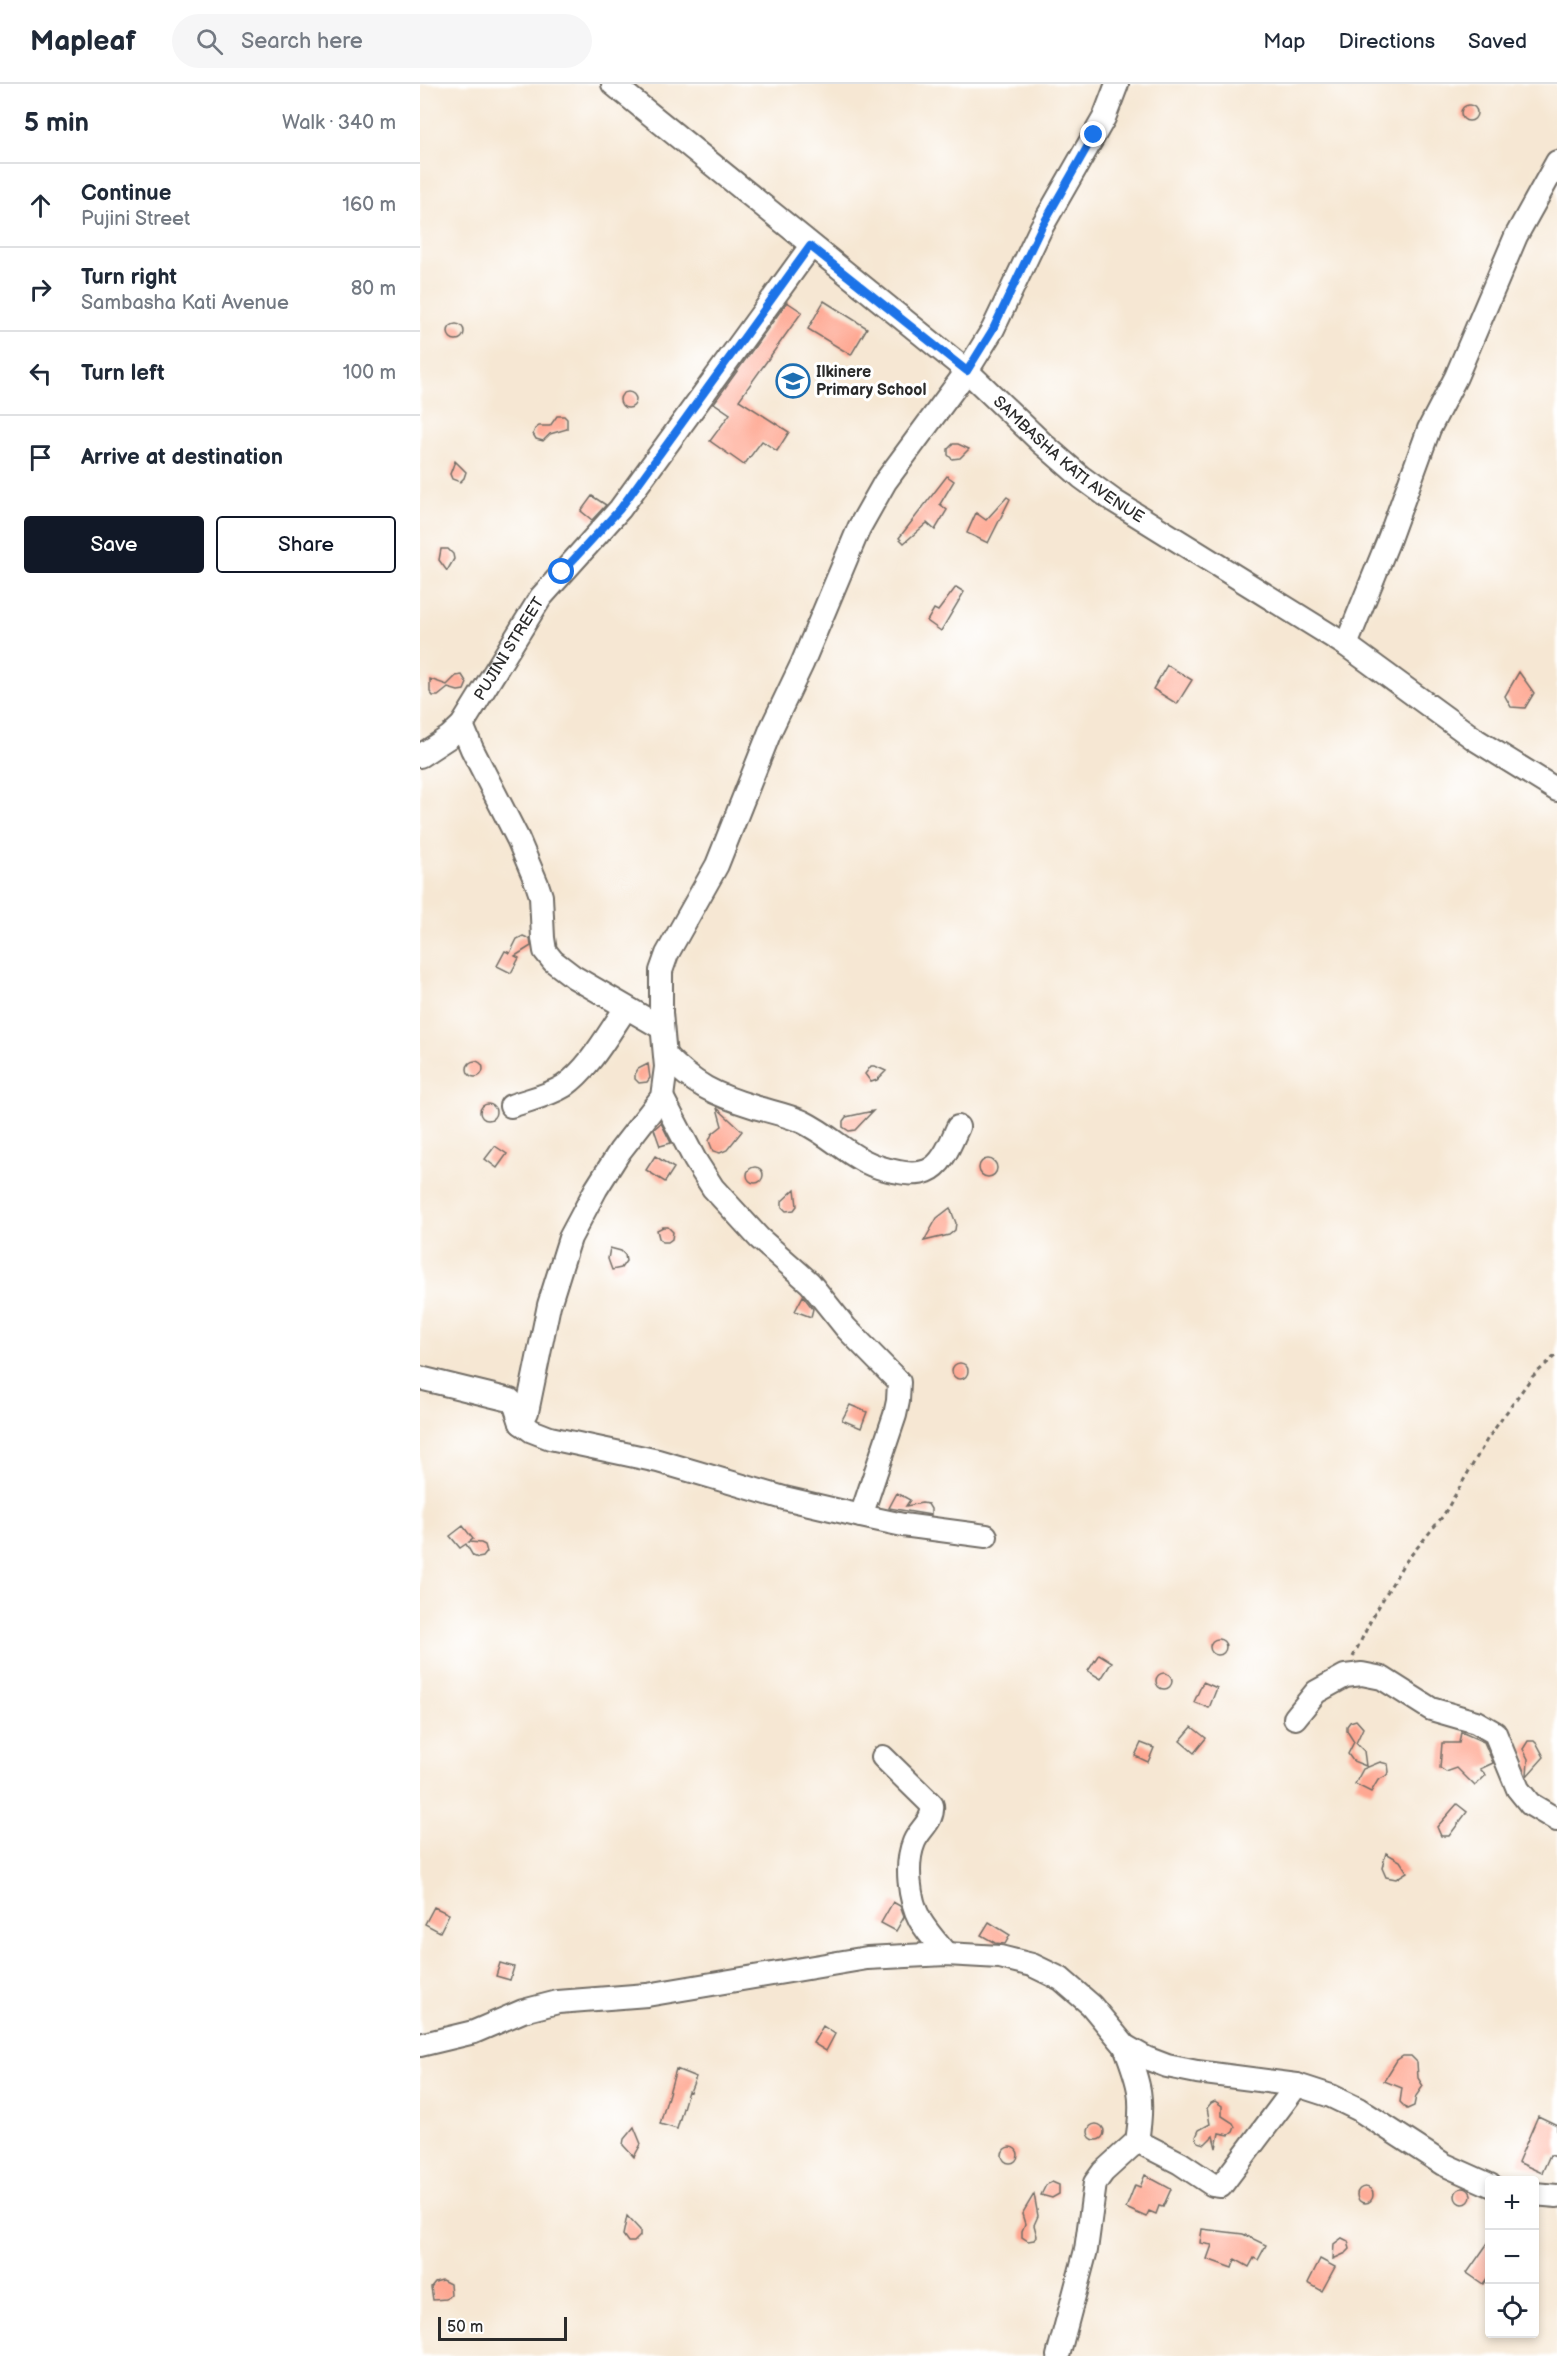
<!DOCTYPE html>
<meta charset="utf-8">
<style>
body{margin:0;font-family:"Balsamiq Sans",sans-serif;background:#f6f6f7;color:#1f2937}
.controls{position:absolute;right:18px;bottom:18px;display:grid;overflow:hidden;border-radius:6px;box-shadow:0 3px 9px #0003}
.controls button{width:54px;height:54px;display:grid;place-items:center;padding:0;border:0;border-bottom:2px solid #e0e1e3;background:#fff;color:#1f2937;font:30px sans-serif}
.scale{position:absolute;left:18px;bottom:15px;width:129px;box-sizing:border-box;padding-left:6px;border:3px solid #2b2b2b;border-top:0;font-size:16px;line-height:21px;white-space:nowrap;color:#2b2b2b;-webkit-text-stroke:4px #fff;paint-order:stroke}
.stop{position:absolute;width:18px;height:18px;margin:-14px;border:4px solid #1a73e8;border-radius:50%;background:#fff}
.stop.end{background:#1a73e8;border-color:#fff;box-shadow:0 2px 6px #0008}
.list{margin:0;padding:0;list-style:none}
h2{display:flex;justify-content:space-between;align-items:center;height:78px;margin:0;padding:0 24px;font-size:26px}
h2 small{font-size:20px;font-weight:400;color:#747a83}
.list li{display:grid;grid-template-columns:39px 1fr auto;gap:18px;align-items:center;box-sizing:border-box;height:84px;padding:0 24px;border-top:2px solid #e0e1e3}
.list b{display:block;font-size:22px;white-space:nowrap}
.list p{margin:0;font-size:20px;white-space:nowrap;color:#747a83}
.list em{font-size:20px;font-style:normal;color:#747a83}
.actions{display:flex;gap:12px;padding:18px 24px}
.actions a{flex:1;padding:14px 0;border:2px solid #111827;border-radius:6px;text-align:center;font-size:21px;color:#111827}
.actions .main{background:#111827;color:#fff}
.icon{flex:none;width:33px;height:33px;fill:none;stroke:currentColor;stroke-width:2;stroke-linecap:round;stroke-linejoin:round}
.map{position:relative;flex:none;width:1137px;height:2272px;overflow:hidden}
header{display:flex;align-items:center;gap:36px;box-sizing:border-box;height:84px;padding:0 30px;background:#fff;border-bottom:2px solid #e0e1e3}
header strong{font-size:28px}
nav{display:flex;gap:33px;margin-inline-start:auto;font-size:21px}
.search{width:420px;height:54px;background:#f6f6f7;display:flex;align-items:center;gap:15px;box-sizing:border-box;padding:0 21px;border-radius:33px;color:#747a83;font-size:22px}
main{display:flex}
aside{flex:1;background:#fff}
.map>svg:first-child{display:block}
.building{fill:#fea792}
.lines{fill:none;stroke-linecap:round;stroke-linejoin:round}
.minor-casing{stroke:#726d66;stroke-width:26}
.path{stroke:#726d66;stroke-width:3;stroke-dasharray:4.5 4.5;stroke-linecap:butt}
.minor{stroke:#fff;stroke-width:22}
.route{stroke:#1a73e8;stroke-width:8}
.labels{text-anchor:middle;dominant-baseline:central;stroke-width:6;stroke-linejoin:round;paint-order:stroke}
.poi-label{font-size:16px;font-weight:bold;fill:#2b2b2b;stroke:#fff;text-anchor:start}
.street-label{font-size:16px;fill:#2b2b2b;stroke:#fff}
</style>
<header>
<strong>Mapleaf</strong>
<div class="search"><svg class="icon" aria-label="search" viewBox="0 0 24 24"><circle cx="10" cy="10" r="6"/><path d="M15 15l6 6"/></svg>Search here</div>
<nav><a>Map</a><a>Directions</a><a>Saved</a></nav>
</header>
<main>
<aside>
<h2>5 min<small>Walk · 340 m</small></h2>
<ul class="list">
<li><svg class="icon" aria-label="ahead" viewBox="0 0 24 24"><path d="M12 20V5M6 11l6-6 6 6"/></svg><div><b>Continue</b><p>Pujini Street</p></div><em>160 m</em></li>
<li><svg class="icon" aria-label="right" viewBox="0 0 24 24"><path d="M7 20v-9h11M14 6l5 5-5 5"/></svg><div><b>Turn right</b><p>Sambasha Kati Avenue</p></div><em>80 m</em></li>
<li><svg class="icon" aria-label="left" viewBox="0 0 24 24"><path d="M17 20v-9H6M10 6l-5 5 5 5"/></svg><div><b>Turn left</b></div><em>100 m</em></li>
<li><svg class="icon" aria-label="arrive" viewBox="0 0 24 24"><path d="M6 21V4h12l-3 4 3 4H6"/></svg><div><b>Arrive at destination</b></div></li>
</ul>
<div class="actions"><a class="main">Save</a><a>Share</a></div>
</aside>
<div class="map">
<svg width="1137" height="2272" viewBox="0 0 1137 2272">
<rect width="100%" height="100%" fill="#fff"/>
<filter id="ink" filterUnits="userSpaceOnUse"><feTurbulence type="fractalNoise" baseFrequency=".0167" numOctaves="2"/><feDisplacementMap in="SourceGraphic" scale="12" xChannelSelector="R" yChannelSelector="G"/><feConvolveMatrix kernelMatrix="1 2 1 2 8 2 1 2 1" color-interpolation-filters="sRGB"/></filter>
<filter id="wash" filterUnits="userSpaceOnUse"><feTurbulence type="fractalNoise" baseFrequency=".008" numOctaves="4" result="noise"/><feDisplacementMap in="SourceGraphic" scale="24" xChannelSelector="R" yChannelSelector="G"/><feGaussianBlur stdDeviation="1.35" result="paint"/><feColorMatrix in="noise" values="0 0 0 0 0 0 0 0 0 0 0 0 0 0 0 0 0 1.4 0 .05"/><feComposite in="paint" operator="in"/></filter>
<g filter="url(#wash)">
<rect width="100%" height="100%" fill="#f6e7d3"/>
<g id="blocks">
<path class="building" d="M1041 29a8 8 0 1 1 16 0a8 8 0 1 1-16 0Z
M404,217L447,244L431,271L388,245Z
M367,218L382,228L319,316L369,348L357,367L342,357L324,381L290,357L310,330L294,319Z
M28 248a8 8 0 1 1 16 0a8 8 0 1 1-16 0Z
M200 316a8 8 0 1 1 16 0a8 8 0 1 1-16 0Z
M137,332H144L147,335V345L130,350L123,357L116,355L113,350L115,345L119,342H130Z
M533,360H538L549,365L540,374L532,375L528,371V365Z
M35,377L46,388L44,394L40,398L32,395L30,390Z
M527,392L534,397L520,420L527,426L515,446L507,439L484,459L479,454Z
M172,412L186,421L172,436L161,427Z
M587,413L590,415L568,459L547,449L556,429L566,436Z
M21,465H28L33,470L34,475L27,487L19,476Z
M536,503L544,508L521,547L507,537L514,525L518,527Z
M747,581L772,596L757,620L733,605Z
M1099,588L1114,609L1105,624L1091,623L1085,612Z
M42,591L47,599L44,606L38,607L28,604L18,612H13L10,608V595L27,601L36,592Z
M103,852L110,855L111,862L95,872L99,874L91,889L77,882L85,867L90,869L97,855Z
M47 985a8 8 0 1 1 16 0a8 8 0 1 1-16 0Z
M228,980L230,994L227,998L219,999L215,995V990L218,985Z
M451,982H455L466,987L457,996L451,998L445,990Z
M60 1028a8 8 0 1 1 16 0a8 8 0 1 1-16 0Z
M297,1024L322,1047L307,1066L300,1069L293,1067L289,1057L292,1050L302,1042Z
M453,1027L435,1046L429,1047L423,1043V1037L426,1033Z
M241,1039L251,1059L240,1062L234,1045Z
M75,1062L87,1070L77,1084L65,1075Z
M235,1072L254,1084L245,1098L226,1086Z
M559 1084a9 9 0 1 1 18 0a9 9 0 1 1-18 0Z
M327 1091a8 8 0 1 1 16 0a8 8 0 1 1-16 0Z
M375,1105L377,1122L374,1126L366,1127L362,1123V1117Z
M530,1124L536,1139L535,1146L529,1151L504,1157L517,1134Z
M243,1143H248L253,1148L252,1155L248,1158H242L239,1154L237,1146Z
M190,1164L201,1167L205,1171L206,1177L201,1184L192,1186L188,1175Z
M383,1212L393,1225L391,1233L375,1227Z
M532 1287a8 8 0 1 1 16 0a8 8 0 1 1-16 0Z
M430,1321L447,1328L441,1344L422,1336Z
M477,1409L490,1416L486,1422L502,1419L508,1420L511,1425V1431L469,1424Z
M43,1442L53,1455L49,1458L61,1459L65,1461L67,1468L63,1473L58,1474L53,1472L46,1460L40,1464L30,1452Z
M790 1563a8 8 0 1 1 16 0a8 8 0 1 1-16 0Z
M679,1570L692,1578L681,1595L668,1587Z
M736 1597a8 8 0 1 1 16 0a8 8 0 1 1-16 0Z
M783,1598L797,1604L789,1624L774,1618Z
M936,1636L943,1644L936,1659L944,1667L946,1682L933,1677L928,1670L934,1658L927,1647V1642L930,1638Z
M772,1643L786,1654L774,1669L760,1657Z
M1041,1648L1064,1658L1073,1679L1060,1685L1066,1691L1055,1702L1037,1684L1026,1688L1020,1684L1022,1659H1039Z
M1108,1657H1114L1117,1660L1124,1673L1107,1692L1108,1675L1103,1665Z
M721,1659L734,1664L728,1678L715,1672Z
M960,1678L968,1680L969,1688L966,1692L958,1696L951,1708L935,1700L943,1685Z
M1037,1720L1047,1728L1029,1752H1021L1017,1743Z
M966,1769L980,1777L987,1788L976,1795L966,1793L962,1784Z
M473,1818L480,1822L484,1833L476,1847L461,1839Z
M14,1823L29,1830L20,1848L5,1840Z
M569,1838L590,1851L585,1860L575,1859L561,1851Z
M80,1879L94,1883L90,1896L76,1892Z
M403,1942L415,1950L406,1967L393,1959Z
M983,1972H991L997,1978L998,1994L1003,2002L996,2012L994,2022L987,2025L980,2018L982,2004L964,1997L977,1976Z
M256,1985L276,1993L270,2008L268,2007L257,2045L240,2040Z
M795,2017L802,2022V2032L813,2039L815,2043L813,2048L809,2051L799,2049L796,2064L793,2052L785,2060L778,2058L776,2053L779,2046L790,2040L787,2024L791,2019Z
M1118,2032L1137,2041V2073L1130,2071L1122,2089L1098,2078Z
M668 2048a8 8 0 1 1 16 0a8 8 0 1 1-16 0Z
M214,2043L221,2060L214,2073L203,2061L204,2055Z
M582 2071a8 8 0 1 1 16 0a8 8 0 1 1-16 0Z
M725,2091L751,2105L743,2123L739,2122L736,2130L729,2127L726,2133L706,2124L715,2101L720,2103Z
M632,2098L639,2101V2110L632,2114L621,2111L626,2101Z
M937 2111a8 8 0 1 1 16 0a8 8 0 1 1-16 0Z
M1035 2112a8 8 0 1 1 16 0a8 8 0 1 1-16 0Z
M614,2110L618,2132L614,2141L617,2152L614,2156L608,2157L602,2153V2147L605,2140L602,2130Z
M207,2132L220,2146V2152L214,2158H208L203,2151Z
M782,2145L823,2150L846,2161L838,2176L834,2174L829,2183L815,2175L812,2184L787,2175L792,2161L780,2159Z
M922,2154L928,2157L930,2165L926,2169L913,2175L914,2160Z
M1070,2156V2190L1063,2200L1047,2189Z
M900,2175L915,2183L902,2207L888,2199Z
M22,2196L30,2200L31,2210L26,2215L13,2216L11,2203L15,2198Z"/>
</g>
</g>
<g filter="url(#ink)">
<use href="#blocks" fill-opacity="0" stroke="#726d66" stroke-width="1.5"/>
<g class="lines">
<g class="minor-casing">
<g id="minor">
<path id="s1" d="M193,0L547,287L622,359L661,393L694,417L926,561L1056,656L1137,706"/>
<path d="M926,561L969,455L1009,345L1036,293L1096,152L1137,78"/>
<path d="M42,641L52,665L98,755L117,800L121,812L123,854L125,867L133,877L154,893L242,944"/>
<path id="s2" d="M0,672L29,653L42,641L121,513L200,425L391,162"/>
<path d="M245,971C274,1001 295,1011 335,1023C351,1028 368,1031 383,1038C421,1057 433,1081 479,1088C487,1090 499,1090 507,1087C523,1081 531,1058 538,1043"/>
<path d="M242,1013L275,1076L293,1104L339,1154L390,1199L426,1244L479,1298L478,1317L475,1331L441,1432"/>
<path d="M91,1022C108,1016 128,1012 144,1002C170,984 188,950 206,924"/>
<path d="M0,1294L90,1316L95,1321L101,1339L112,1347L130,1354L238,1377L364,1414L441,1432L483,1441L566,1452"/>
<path d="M101,1339L107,1328L129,1221L150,1154L176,1105L200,1067L242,1013L246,983L241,929V887L247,870L297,781L351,645L382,580L439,444L465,398L547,287L573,245L621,144L684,34L697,0"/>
<path d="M875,1634L896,1608L925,1592L942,1590L962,1594L1011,1625L1056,1638L1075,1649L1098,1705L1110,1720L1137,1736"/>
<path d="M463,1673L512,1721C514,1737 500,1744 494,1758C485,1780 489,1815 500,1836C507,1848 517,1859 526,1870"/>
<path d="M0,1961L54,1948L103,1927L138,1918L227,1911L447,1874L526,1870L580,1873L612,1881L641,1895L671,1921L705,1962L726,1974L747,1982L777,1988L877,2001L911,2012L938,2025L1023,2080L1070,2101"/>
<path d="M717,2057L760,2079L793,2101L801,2102L877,2001"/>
<path d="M1114,2110L1137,2112"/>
<path d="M638,2272L666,2166L675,2099L683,2088L717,2057C724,2015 720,2001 705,1962"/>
</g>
</g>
<path class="path" d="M933,1573L951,1536L983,1481L1023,1432L1068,1354L1112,1293L1137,1270"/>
<use href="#minor" class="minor"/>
</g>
</g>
<g class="lines" filter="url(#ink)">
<path class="route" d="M142,488L200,425L390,162L547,287L573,245L621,144L674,51"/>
</g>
<defs>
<g id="school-ring" transform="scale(1.725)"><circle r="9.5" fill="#fff" stroke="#1f6fb2" stroke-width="1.5"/><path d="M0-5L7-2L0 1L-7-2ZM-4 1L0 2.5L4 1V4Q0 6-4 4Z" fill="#1f6fb2"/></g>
</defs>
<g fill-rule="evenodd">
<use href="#school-ring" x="373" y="297"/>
</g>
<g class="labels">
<g class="poi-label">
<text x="396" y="288">Ilkinere<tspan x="396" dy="18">Primary School</tspan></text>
</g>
<g class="street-label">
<text stroke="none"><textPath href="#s1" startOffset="591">SAMBASHA KATI AVENUE</textPath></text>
<text stroke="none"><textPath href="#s2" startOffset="142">PUJINI STREET</textPath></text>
</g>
</g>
</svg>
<div class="controls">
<button>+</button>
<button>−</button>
<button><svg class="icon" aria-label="locate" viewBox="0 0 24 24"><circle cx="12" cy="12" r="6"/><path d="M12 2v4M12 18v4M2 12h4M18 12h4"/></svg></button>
</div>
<div class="scale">50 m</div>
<div class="stop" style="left:142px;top:488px"></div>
<div class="stop end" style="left:674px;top:51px"></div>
</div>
</main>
